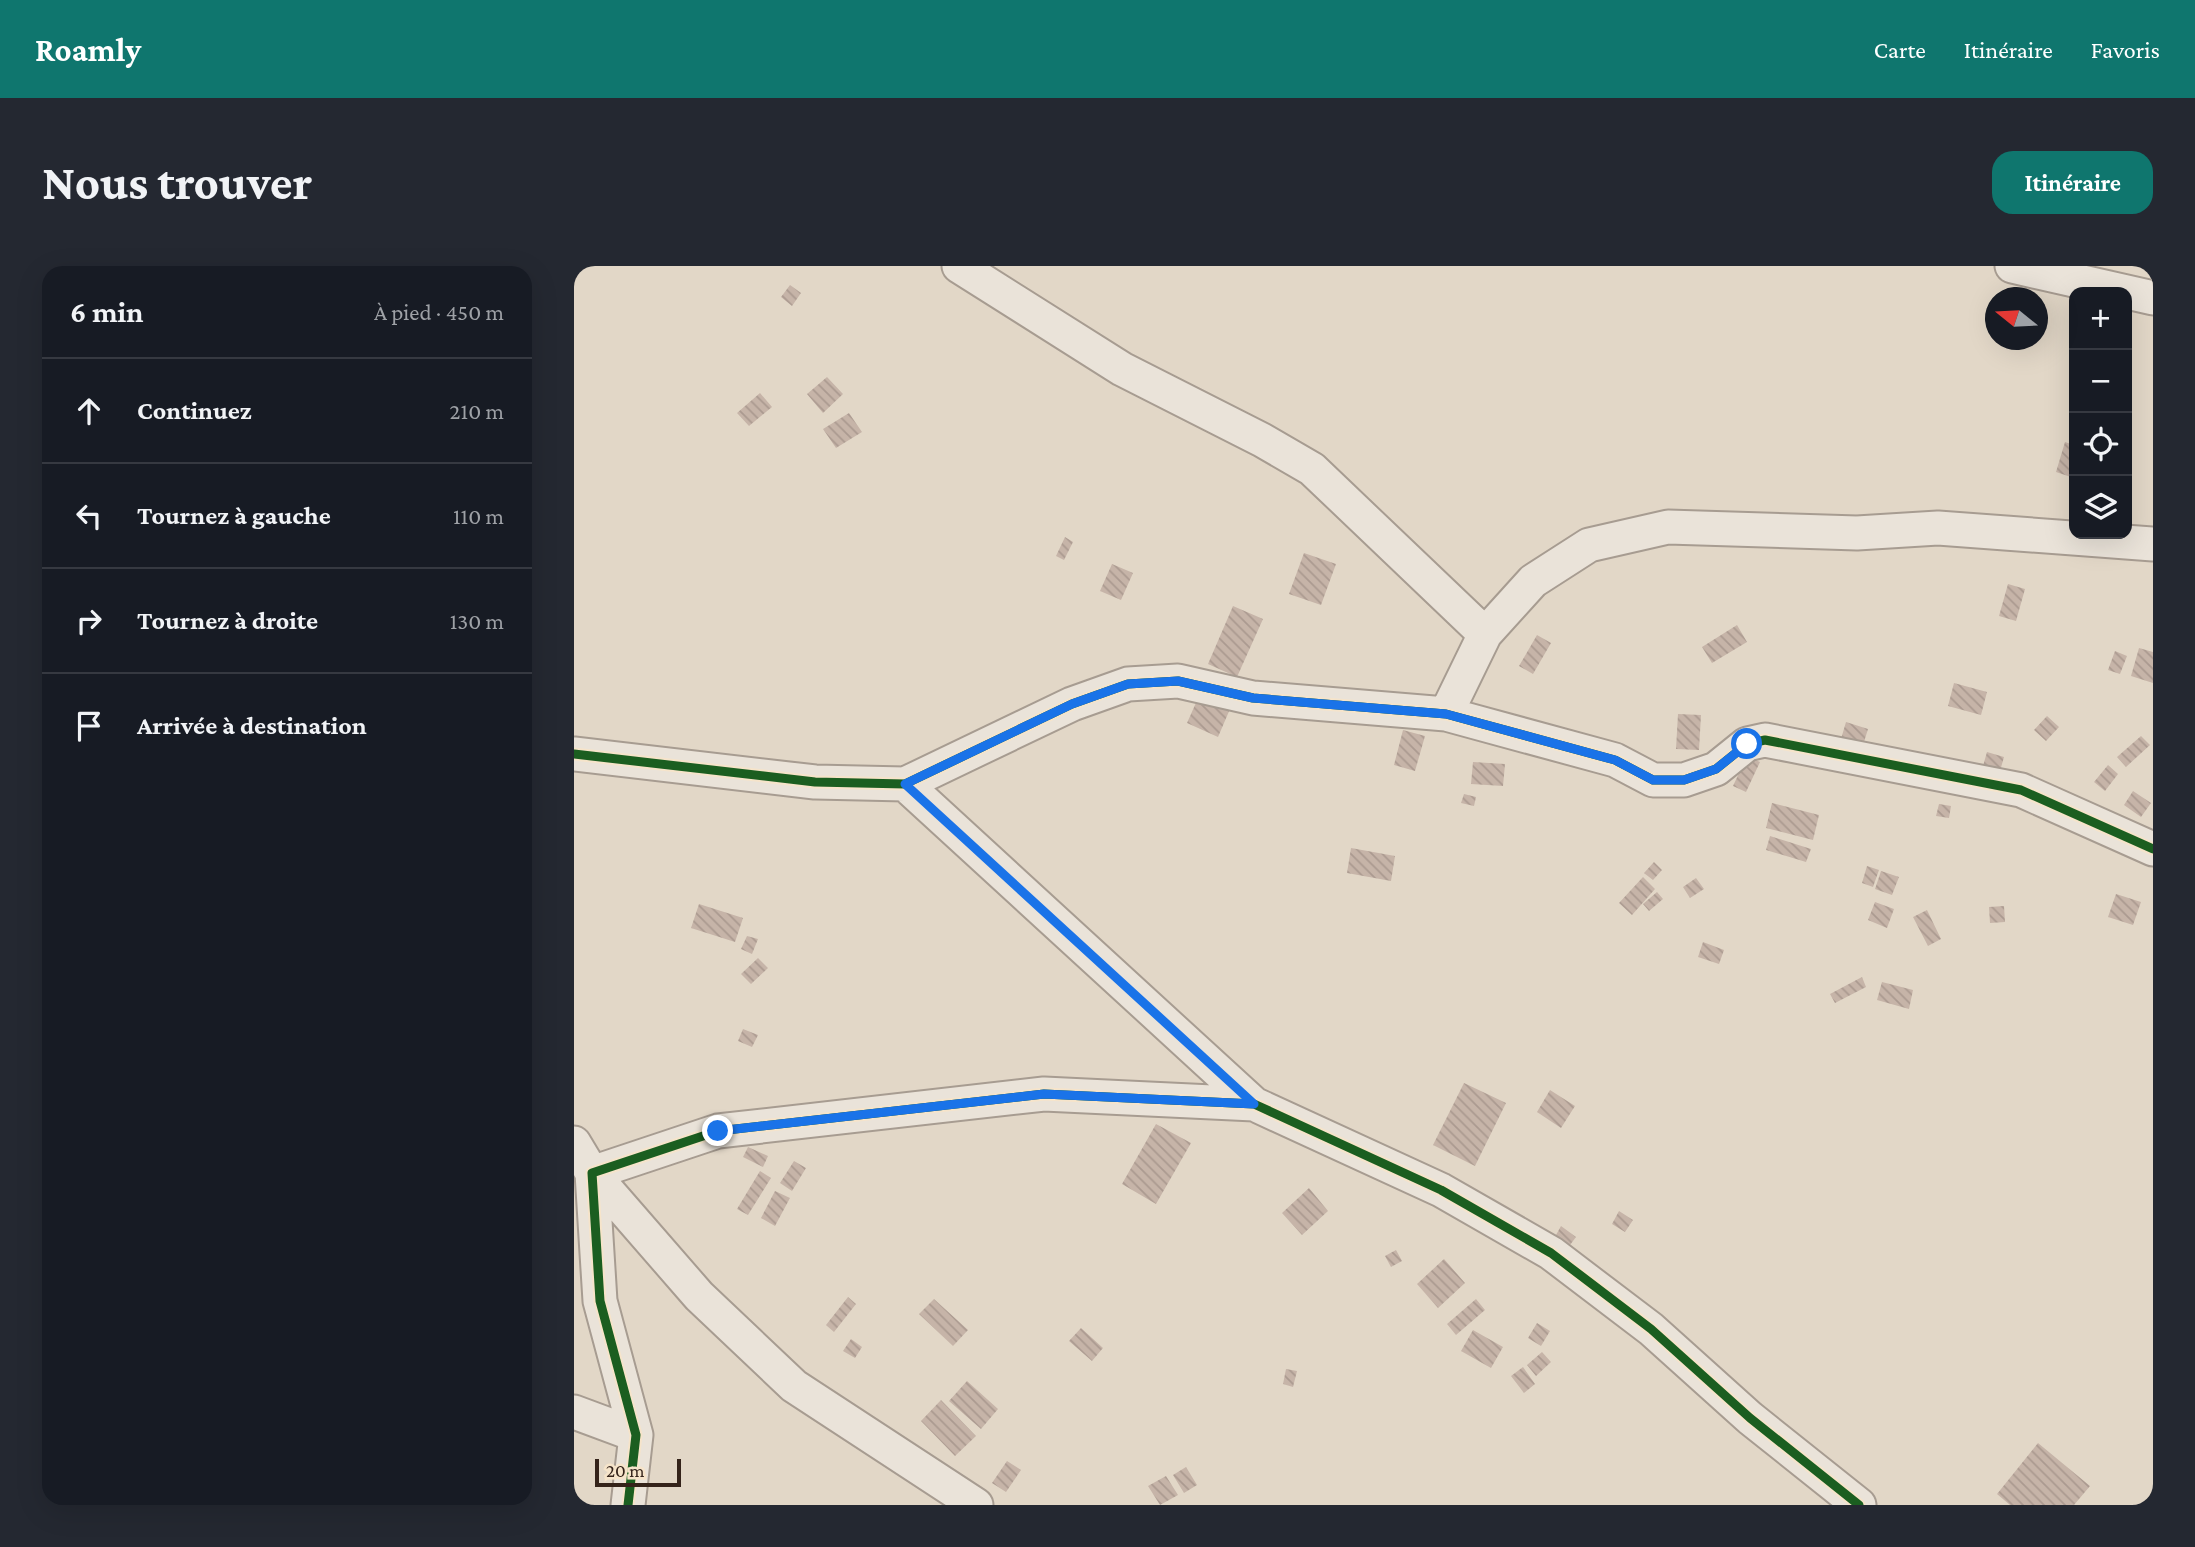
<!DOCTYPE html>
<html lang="fr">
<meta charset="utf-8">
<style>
body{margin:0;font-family:"Crimson Pro",serif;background:#242831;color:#f1f3f6}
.controls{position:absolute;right:21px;top:21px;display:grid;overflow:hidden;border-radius:14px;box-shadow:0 7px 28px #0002}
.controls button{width:63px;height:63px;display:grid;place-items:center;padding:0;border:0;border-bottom:2px solid #363941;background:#171b24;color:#f1f3f6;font:35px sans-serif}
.compass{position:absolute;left:1411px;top:21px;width:63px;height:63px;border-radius:50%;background:#171b24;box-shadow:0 7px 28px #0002;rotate:288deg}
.scale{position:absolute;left:21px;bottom:18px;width:86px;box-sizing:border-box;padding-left:7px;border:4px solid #34231a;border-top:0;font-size:19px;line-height:24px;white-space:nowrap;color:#34231a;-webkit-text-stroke:5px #f6e4ca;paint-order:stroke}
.stop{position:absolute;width:21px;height:21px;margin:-16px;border:5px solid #1a73e8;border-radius:50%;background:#fff}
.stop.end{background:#1a73e8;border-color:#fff;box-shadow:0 2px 7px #0008}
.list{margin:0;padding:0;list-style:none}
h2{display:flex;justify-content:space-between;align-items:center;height:91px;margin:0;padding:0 28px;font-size:30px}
h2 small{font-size:23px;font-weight:400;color:#9ea1a6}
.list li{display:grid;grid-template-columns:46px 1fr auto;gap:21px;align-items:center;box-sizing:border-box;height:105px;padding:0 28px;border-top:2px solid #363941}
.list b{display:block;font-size:26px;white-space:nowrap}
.list em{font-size:23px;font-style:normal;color:#9ea1a6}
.icon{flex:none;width:38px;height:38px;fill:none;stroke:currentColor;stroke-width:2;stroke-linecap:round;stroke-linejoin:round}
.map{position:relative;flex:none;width:1579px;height:1239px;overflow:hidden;border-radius:21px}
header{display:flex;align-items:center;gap:42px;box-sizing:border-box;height:98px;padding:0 35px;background:#0f766e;color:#fff}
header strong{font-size:33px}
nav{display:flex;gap:38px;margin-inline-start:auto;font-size:24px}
.intro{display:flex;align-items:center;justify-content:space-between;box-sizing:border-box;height:168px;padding:0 42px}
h1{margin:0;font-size:49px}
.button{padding:18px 32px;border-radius:21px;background:#0f766e;color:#fff;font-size:24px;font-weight:700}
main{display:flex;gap:42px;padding:0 42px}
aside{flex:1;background:#171b24;border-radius:21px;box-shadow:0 7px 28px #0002}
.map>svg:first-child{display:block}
.building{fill:url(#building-back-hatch)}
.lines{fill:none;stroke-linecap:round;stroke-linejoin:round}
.minor-casing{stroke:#a79c91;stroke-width:37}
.minor{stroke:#eae3d9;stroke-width:33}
.cycleway-casing{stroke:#f6e4ca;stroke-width:13}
.cycleway{stroke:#1b5e20;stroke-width:9}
.route{stroke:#1a73e8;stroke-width:9}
</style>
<header>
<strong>Roamly</strong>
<nav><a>Carte</a><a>Itinéraire</a><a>Favoris</a></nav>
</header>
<div class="intro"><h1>Nous trouver</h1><a class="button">Itinéraire</a></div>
<main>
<aside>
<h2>6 min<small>À pied · 450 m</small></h2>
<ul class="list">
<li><svg class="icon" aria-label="ahead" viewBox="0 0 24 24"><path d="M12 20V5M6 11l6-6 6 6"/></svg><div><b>Continuez</b></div><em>210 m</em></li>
<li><svg class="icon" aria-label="left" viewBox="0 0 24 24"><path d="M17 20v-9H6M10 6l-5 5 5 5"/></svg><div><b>Tournez à gauche</b></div><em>110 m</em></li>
<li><svg class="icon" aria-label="right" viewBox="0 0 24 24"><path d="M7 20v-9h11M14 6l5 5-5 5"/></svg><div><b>Tournez à droite</b></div><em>130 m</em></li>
<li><svg class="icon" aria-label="arrive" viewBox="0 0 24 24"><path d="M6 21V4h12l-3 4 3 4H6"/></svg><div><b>Arrivée à destination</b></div></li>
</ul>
</aside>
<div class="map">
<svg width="1579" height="1239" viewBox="0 0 1579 1239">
<defs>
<pattern id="building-back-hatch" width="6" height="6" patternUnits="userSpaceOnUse" patternTransform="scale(1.75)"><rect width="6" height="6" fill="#c6b4a8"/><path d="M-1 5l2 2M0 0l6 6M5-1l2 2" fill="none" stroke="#ab9a90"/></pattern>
</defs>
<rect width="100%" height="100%" fill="#e2d7c7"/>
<path class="building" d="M216,19L227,27L218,40L207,31Z
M253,111L269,128L249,147L233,128Z
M186,127L198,141L175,160L163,147Z
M275,147L288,166L262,182L249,163Z
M1491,176L1500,179V212L1482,206Z
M491,271L499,276L490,294L482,290Z
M730,287L762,298L747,339L715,328Z
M538,298L559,307L547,334L526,325Z
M1434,318L1451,323L1442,355L1425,350Z
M659,340L689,353L663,411L634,398Z
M1163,359L1173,376L1138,397L1128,381Z
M963,369L977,377L959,408L945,400Z
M1565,382L1579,386V417L1557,410Z
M1541,385L1553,390L1546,408L1534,404Z
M1380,417L1413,426L1407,449L1374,440Z
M625,430L656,443L644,471L613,457Z
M1104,448L1127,449L1125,484L1102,483Z
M1473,450L1485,461L1472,475L1460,464Z
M1272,456L1294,463L1289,479L1267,473Z
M829,464L851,470L841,505L820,499Z
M1567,470L1576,479L1552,501L1543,491Z
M1413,486L1430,491L1426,505L1409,500Z
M1173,490L1186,496L1172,526L1159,520Z
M899,496L931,498L929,520L897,518Z
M1534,499L1544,508L1531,525L1520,516Z
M1559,525L1577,537L1567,551L1550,539Z
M890,528L902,531L900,540L887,537Z
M1198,537L1245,549L1239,574L1192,562Z
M1365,538L1377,540L1375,552L1362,550Z
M1196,570L1237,583L1232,596L1192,584Z
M777,582L821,590L817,615L773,607Z
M1080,596L1088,604L1079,614L1070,607Z
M1293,600L1305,604L1299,621L1288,617Z
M1307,605L1325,611L1318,629L1301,623Z
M1069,611L1081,623L1058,649L1045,637Z
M1122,612L1130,623L1116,632L1109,621Z
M1083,626L1089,633L1075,645L1069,638Z
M1542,628L1567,636L1559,659L1534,651Z
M1301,636L1320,643L1313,662L1294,654Z
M125,638L169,652L161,676L117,662Z
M1430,640L1431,656L1416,657L1415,641Z
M1353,644L1367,673L1354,680L1339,651Z
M173,670L184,673L178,688L167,683Z
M1129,676L1150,684L1145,698L1124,691Z
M184,692L194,702L177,718L167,708Z
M1288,711L1292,721L1261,737L1256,728Z
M1308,716L1339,724L1335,743L1303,734Z
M169,763L184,769L178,781L164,775Z
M890,817L932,837L901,900L859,879Z
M976,824L1001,840L987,862L963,846Z
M582,858L617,877L582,938L548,918Z
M174,881L194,890L189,901L169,891Z
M220,895L232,902L218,925L206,917Z
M186,905L197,912L174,949L163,943Z
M735,922L754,945L728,969L708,947Z
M201,925L216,932L201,960L187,952Z
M1045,945L1059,954L1051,966L1038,958Z
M987,960L1002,971L996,979L982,969Z
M822,984L828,995L817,1001L811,990Z
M870,993L891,1017L864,1042L843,1018Z
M274,1031L282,1038L260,1066L252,1059Z
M360,1033L394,1064L379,1080L345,1048Z
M902,1033L911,1044L882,1069L873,1058Z
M963,1057L976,1065L967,1080L954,1072Z
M507,1062L529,1082L518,1095L495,1075Z
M899,1064L929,1081L917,1102L887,1085Z
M277,1073L288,1081L281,1092L269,1085Z
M968,1086L977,1096L962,1110L953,1099Z
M949,1101L961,1118L950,1127L937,1110Z
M712,1103L723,1105L719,1121L709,1118Z
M393,1115L424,1143L407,1163L375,1135Z
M367,1134L402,1170L381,1190L347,1155Z
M1464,1177L1516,1220L1500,1239H1436L1423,1228Z
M433,1195L447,1204L432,1226L418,1217Z
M612,1201L623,1219L610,1227L599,1209Z
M592,1210L604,1229L586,1239L574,1220Z"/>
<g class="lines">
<g class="minor-casing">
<path id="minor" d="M385,0L548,103L688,174L738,203L911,368
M1438,0L1579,32
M872,448L911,368L959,315L1015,279L1094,261L1283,267L1364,262L1579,278
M0,488L241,516L331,518L498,438L554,418L604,415L679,432L872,448L1041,494L1079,514H1110L1142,503L1173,478L1191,474L1447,524L1579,583
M331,518L680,838
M0,877L18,907L125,1030L220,1120L402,1239
M0,1146L62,1169
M54,1239L62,1169L26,1035L18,907L144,865L470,828L680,838L867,924L977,987L1077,1063L1176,1152L1285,1239"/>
</g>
<use href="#minor" class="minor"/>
<g class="cycleway-casing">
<path id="cycleway" d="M0,488L241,516L331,518L498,438L554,418L604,415L679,432L872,448L1041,494L1079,514H1110L1142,503L1173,478L1191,474L1447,524L1579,583
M54,1239L62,1169L26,1035L18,907L144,865L470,828L680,838L867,924L977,987L1077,1063L1176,1152L1285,1239"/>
</g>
<use href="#cycleway" class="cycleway"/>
</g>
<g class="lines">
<path class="route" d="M144,865L470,828L680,838L331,518L498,438L554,418L604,415L679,432L872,448L1041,494L1079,514H1110L1142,503L1173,478"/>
</g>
</svg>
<div class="controls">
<button>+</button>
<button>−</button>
<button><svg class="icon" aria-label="locate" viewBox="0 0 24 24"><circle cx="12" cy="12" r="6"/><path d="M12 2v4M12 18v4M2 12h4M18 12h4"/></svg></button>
<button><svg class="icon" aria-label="layers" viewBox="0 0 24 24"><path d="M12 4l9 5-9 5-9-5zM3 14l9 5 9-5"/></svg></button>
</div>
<svg class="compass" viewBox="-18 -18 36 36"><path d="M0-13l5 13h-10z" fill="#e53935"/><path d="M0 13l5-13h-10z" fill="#9ea1a6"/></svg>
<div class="scale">20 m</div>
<div class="stop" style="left:1173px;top:478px"></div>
<div class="stop end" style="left:144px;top:865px"></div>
</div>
</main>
